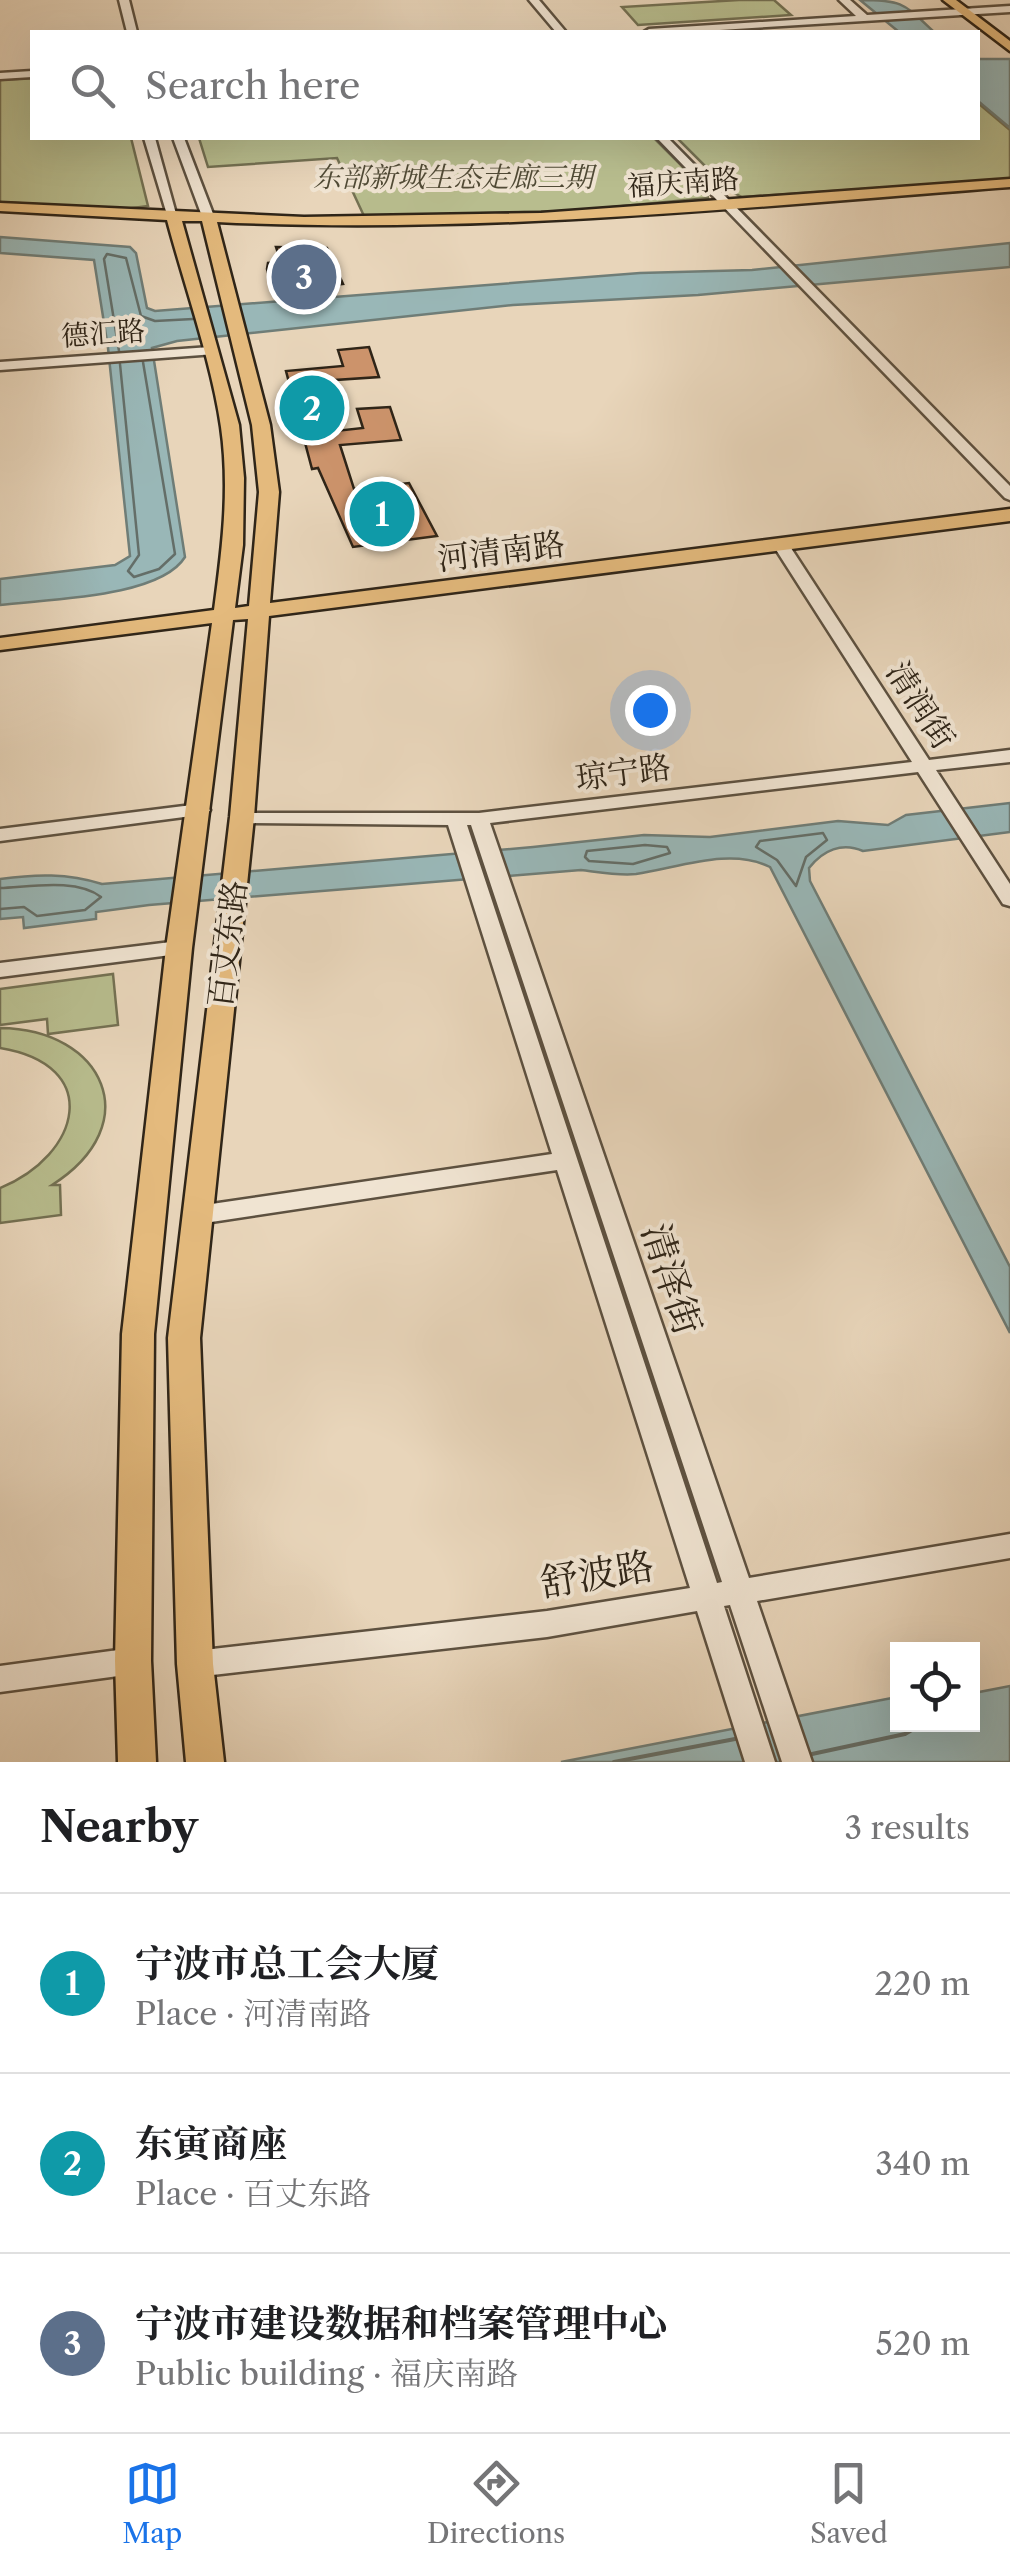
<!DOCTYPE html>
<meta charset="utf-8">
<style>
body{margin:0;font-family:"Libre Caslon Text","Noto Serif SC",serif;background:#f6f6f6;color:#202124}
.controls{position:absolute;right:30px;bottom:30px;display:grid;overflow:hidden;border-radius:0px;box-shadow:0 10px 40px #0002}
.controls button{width:90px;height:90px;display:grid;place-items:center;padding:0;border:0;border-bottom:2px solid #e0e0e0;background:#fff;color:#202124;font:50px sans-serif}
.you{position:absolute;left:650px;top:710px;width:35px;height:35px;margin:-25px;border:8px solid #fff;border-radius:50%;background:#1a73e8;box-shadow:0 0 0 15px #1a73e833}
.badge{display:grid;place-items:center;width:65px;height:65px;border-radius:50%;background:#1a73e8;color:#fff;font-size:32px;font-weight:700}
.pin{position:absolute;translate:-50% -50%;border:5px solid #fff;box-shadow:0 2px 10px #0006}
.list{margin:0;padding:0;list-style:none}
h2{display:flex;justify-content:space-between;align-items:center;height:130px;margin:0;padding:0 40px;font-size:42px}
h2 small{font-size:32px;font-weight:400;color:#757577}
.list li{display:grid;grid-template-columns:65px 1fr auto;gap:30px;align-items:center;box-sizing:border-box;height:180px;padding:0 40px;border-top:2px solid #e0e0e0}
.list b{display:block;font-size:38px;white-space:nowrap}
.list p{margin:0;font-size:32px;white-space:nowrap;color:#757577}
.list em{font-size:32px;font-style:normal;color:#757577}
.icon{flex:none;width:55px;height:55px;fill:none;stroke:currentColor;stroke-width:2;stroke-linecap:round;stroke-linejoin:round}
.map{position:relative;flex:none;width:1010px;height:1762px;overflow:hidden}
.search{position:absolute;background:#fff;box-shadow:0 10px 40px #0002;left:30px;right:30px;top:30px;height:110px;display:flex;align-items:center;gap:25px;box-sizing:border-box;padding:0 35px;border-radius:0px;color:#757577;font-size:38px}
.sheet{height:670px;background:#fff}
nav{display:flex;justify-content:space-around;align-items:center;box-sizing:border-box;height:140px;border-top:2px solid #e0e0e0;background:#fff;font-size:28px;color:#757577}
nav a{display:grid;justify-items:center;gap:5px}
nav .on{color:#1a73e8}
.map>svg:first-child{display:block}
.green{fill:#b8bd8e;stroke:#747153;stroke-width:2.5}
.water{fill:#99b7b7;stroke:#6f7d77;stroke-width:2.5}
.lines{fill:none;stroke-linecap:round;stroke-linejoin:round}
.shore-far1{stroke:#646e68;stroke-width:2.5}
.shore{stroke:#646e68;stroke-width:4}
.building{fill:#cc936b;stroke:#2f2518;stroke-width:2.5}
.minor-casing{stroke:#5d5140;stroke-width:5}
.major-casing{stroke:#2f2518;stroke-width:5}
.minor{fill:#f0e4d2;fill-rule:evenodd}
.major{fill:#e4ba7d;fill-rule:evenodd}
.labels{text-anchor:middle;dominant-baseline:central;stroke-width:8;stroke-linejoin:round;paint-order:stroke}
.far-park-label{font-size:28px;font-style:italic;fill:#514b36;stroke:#f0e4d2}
.far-street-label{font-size:28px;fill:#2f2518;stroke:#f0e4d2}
.street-label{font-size:32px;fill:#2f2518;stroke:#f0e4d2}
.near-street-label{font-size:38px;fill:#2f2518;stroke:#f0e4d2}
</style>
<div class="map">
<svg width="1010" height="1762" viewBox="0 0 1010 1762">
<rect width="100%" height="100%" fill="#e8d5ba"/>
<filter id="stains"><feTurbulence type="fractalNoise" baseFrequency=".002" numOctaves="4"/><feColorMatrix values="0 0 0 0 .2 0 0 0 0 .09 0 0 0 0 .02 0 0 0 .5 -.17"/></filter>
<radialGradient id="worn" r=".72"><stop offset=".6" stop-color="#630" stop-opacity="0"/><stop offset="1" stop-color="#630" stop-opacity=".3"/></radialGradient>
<path class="green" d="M739,0H774L791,15L638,25L622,7Z
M32,78V138H131L148,206L125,209L0,202V80Z
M978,103L1010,130V179L742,197L730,191L677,138H978Z
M199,138H654L706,190L708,198L570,211L364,216L337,158L208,167Z
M113,974L118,1025L48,1034L47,1019L0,1025V989Z
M0,1028C104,1029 148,1124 52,1185H60L61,1215L0,1223V1188C81,1155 104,1065 0,1048Z"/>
<path class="water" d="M860,0C904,0 904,4 934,32H899Z
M978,59H1010V128L978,101Z
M0,237L130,247L136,253L147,308L155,311L640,273L752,270L1010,243V267L698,295L513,305L177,341L152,348L185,557C160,598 46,599 0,605V579L115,565L130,556L108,348L94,260L0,253Z
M1010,803V832L863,851C842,842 823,850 809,868L810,881L1010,1267V1333L770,867C730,847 678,868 636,874C619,876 598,872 581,870L149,905L96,912V919L24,928L23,917L0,919V879C36,874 67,873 102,884L533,847L644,835L710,837L838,821L888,825L906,815Z
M973,1682L979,1692L1010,1686V1762H561L897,1697L898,1724H972Z"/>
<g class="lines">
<path class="shore-far1" d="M119,351L104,259L107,254L126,258L141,316L155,321L193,319
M120,364L139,555L128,571L134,577L159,569L175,554L143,362
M823,833L827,840L806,857L796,886L777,860L756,847L760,841Z
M645,845L667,847L670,853L633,864L589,861L585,857L587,851Z
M0,888C30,887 76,878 101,897L85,910L37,916L24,907L0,909"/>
<path class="shore" d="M812,1754L905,1734L922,1724
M614,1762L735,1739"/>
</g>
<path class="building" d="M276,247L327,248L343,284L273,292L267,269L268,263L281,262Z
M369,347L379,377L321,381L336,431L363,428L357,409L390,407L401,440L340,445L354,489L409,483L437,536L353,547L318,468L312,469L286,371L343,366L338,350Z"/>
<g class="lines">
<g class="minor-casing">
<path id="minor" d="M119,0H129L137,32H127Z
M529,0H539L566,32H556Z
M839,0H850L867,15L1010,6V12L687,32H644L649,29L856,16Z
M32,71V77L0,79V73Z
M144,138H155L178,221L168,218Z
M173,138H184L215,219L213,222L203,219Z
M657,138H668L1010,486V500L1005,498Z
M210,347L215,348V354L0,370V362Z
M781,540L789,545L929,760L1010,750V762L936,770L1010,884V906L1003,904L918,772L490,823L749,1578L1010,1534V1558L757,1601L812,1762H782L730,1605L724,1606L775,1762H745L697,1611L547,1637L195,1677L185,1673L180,1664L185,1655L195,1651L547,1611L690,1588L557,1170L198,1224L190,1221L186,1215L190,1209L198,1206L552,1154L448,825L242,823L235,821L232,817L235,813H479L912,762L773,545ZM467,825H471L722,1582L717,1583Z
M200,804L210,810L207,814L0,841V829Z
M179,941L186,943L189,948L186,953L0,977V963Z
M133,1648L143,1652L148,1661L143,1670L133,1674L0,1692V1666Z"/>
</g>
<g class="major-casing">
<path id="major" d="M943,0H956L1010,41V51Z
M1010,179V187C746,207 482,235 217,222L270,425L279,492L270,603L1010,509V521L269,616L254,817L200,1338L213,1664L224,1762H186L177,1664L168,1338L230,817L248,619L233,620L192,948L154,1334L151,1661L156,1762H118L115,1661L122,1334L166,948L212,623L0,650V638L214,610C222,550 230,489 221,427C212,363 184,284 167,220L0,211V203L304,217L541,213ZM182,221H202L252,425L259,492L249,606L235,608L243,545L244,478L239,425Z"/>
</g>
<use href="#minor" class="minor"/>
<use href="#major" class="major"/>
</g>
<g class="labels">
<g class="far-park-label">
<text x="453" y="177">东部新城生态走廊三期</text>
</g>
<g class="far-street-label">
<text transform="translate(683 182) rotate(-4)">福庆南路</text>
<text transform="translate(103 333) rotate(-4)">德汇路</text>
</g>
<g class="street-label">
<text transform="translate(501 551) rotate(-7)">河清南路</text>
<text transform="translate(921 705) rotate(57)">清润街</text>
<text transform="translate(623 772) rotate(-7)">琼宁路</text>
<text transform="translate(227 944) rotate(-83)">百丈东路</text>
</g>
<g class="near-street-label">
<text transform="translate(672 1279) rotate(72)">清泽街</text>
<text transform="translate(597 1574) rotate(-9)">舒波路</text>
</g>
</g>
<rect width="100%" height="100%" filter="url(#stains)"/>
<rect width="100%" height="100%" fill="url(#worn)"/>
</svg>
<div class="controls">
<button><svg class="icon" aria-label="locate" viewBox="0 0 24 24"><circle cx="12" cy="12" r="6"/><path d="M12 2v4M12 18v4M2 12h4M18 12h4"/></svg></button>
</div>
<div class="you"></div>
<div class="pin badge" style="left:382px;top:514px;background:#0f9aa8">1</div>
<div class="pin badge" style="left:312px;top:408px;background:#0f9aa8">2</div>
<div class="pin badge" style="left:304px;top:277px;background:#5c6f8a">3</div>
<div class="search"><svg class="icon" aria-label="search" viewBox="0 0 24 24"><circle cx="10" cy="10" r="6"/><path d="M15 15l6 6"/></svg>Search here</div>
</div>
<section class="sheet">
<h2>Nearby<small>3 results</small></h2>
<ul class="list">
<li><span class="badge" style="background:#0f9aa8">1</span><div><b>宁波市总工会大厦</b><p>Place · 河清南路</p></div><em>220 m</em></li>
<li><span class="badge" style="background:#0f9aa8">2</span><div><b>东寅商座</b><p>Place · 百丈东路</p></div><em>340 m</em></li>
<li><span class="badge" style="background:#5c6f8a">3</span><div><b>宁波市建设数据和档案管理中心</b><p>Public building · 福庆南路</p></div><em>520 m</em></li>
</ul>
</section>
<nav>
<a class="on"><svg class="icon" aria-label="map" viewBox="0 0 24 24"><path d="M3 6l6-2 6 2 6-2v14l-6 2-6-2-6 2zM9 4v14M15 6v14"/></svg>Map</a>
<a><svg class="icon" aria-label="directions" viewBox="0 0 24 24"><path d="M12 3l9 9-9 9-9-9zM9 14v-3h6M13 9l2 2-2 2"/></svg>Directions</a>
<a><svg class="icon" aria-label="saved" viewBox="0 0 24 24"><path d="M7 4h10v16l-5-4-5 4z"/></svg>Saved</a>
</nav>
